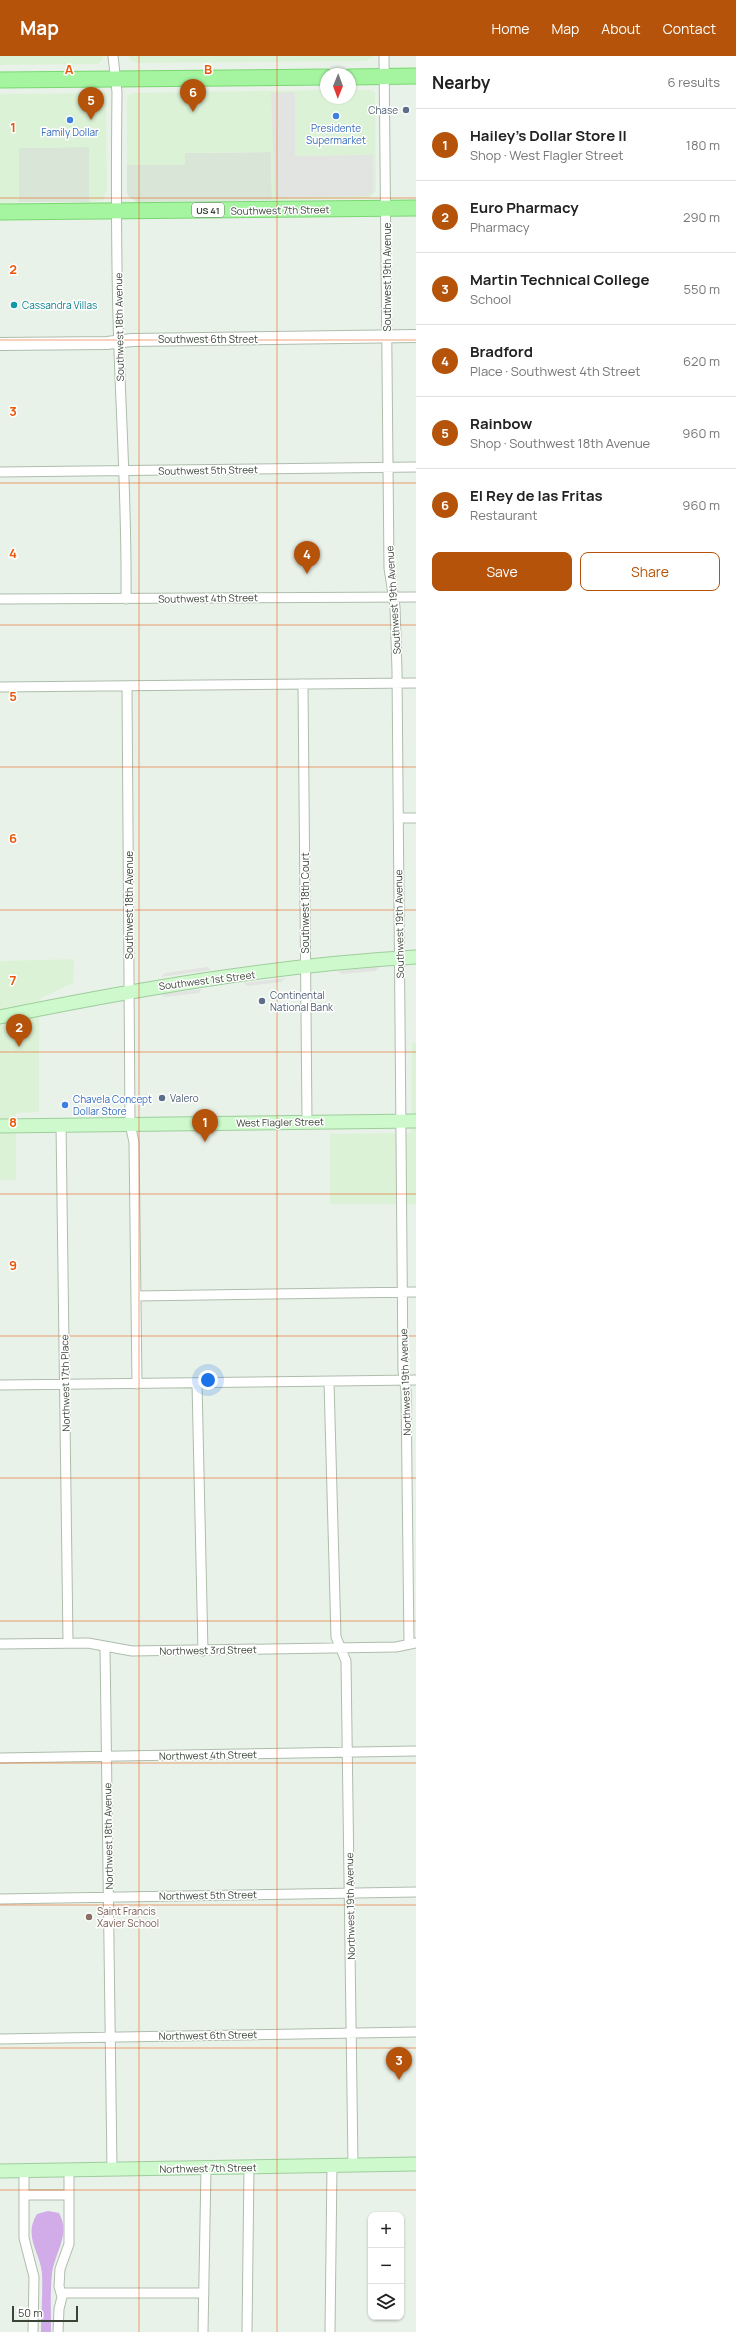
<!DOCTYPE html>
<meta charset="utf-8">
<style>
body{margin:0;font-family:Manrope,sans-serif;background:#f2f2f2;color:#222}
.controls{position:absolute;right:12px;bottom:12px;display:grid;overflow:hidden;border-radius:8px;box-shadow:0 1px 3px #0004}
.controls button{width:36px;height:36px;display:grid;place-items:center;padding:0;border:0;border-bottom:1px solid #e0e0e0;background:#fff;color:#222;font:20px sans-serif}
.compass{position:absolute;left:320px;top:12px;width:36px;height:36px;border-radius:50%;background:#fff;box-shadow:0 1px 3px #0004;rotate:181deg}
.scale{position:absolute;left:12px;bottom:10px;width:66px;box-sizing:border-box;padding-left:4px;border:2px solid #3a4538;border-top:0;font-size:11px;line-height:14px;white-space:nowrap;color:#3a4538;-webkit-text-stroke:3px #fff;paint-order:stroke}
.you{position:absolute;left:208px;top:1324px;width:14px;height:14px;margin:-10px;border:3px solid #fff;border-radius:50%;background:#1a73e8;box-shadow:0 0 0 6px #1a73e833}
.badge{display:grid;place-items:center;width:26px;height:26px;border-radius:50%;background:#b45309;color:#fff;font-size:13px;font-weight:700}
.pin{position:absolute;translate:-50% -33px;filter:drop-shadow(0 1px 2px #0008)}
.pin::after{content:'';position:absolute;top:21px;width:14px;height:12px;background:inherit;clip-path:polygon(0 0,100% 0,50% 100%)}
.list{margin:0;padding:0;list-style:none}
h2{display:flex;justify-content:space-between;align-items:center;height:52px;margin:0;padding:0 16px;font-size:17px}
h2 small{font-size:13px;font-weight:400;color:#767676}
.list li{display:grid;grid-template-columns:26px 1fr auto;gap:12px;align-items:center;box-sizing:border-box;height:72px;padding:0 16px;border-top:1px solid #e0e0e0}
.list b{display:block;font-size:15px;white-space:nowrap}
.list p{margin:0;font-size:13px;white-space:nowrap;color:#767676}
.list em{font-size:13px;font-style:normal;color:#767676}
.actions{display:flex;gap:8px;padding:12px 16px}
.actions a{flex:1;padding:9px 0;border:1px solid #b45309;border-radius:8px;text-align:center;font-size:14px;color:#b45309}
.actions .main{background:#b45309;color:#fff}
.icon{flex:none;width:22px;height:22px;fill:none;stroke:currentColor;stroke-width:2;stroke-linecap:round;stroke-linejoin:round}
.map{position:relative;flex:none;width:416px;height:2276px;overflow:hidden}
header{display:flex;align-items:center;gap:24px;box-sizing:border-box;height:56px;padding:0 20px;background:#b45309;color:#fff}
header strong{font-size:19px}
nav{display:flex;gap:22px;margin-inline-start:auto;font-size:14px}
main{display:flex}
aside{flex:1;background:#fff}
.map>svg:first-child{display:block}
.residential{fill:#d9e6d7}
.commercial{fill:#dcf2d6}
.parking{fill:#e1e4e0}
.water{fill:#d2abe9}
.lines{fill:none;stroke-linecap:round;stroke-linejoin:round}
.minor-casing{stroke:#aebdac;stroke-width:11}
.tertiary-casing{stroke:#aebdac;stroke-width:14}
.secondary-casing{stroke:#9fcd9d;stroke-width:15}
.primary-casing{stroke:#7ad772;stroke-width:17}
.minor{stroke:#fff;stroke-width:9}
.tertiary{stroke:#fff;stroke-width:12}
.secondary{stroke:#cdf9cc;stroke-width:13}
.primary{stroke:#a5f4a0;stroke-width:15}
.grid{fill:none;stroke:#e8590c;stroke-width:1;stroke-opacity:0.55}
.service-dot{fill:#5c6f8a;stroke:#fff;stroke-width:1.5}
.shop-dot{fill:#3f7fe0;stroke:#fff;stroke-width:1.5}
.culture-dot{fill:#0f9aa8;stroke:#fff;stroke-width:1.5}
.education-dot{fill:#8d6e63;stroke:#fff;stroke-width:1.5}
.labels{text-anchor:middle;dominant-baseline:central;stroke-width:3;stroke-linejoin:round;paint-order:stroke}
.shield{fill:#fff;stroke:#757d74;stroke-width:1}
.shield-label{font-size:9px;font-weight:bold;fill:#3a4538}
.service-label{font-size:10px;fill:#4e5e75;stroke:#fff;text-anchor:start}
.shop-label{font-size:10px;fill:#366cbe;stroke:#fff}
.street-label{font-size:10px;fill:#3a4538;stroke:#fff}
.culture-label{font-size:10px;fill:#0d838f;stroke:#fff;text-anchor:start}
.education-label{font-size:10px;fill:#785e54;stroke:#fff;text-anchor:start}
.grid-label{font-size:13px;text-anchor:middle;font-weight:bold;fill:#e8590c;stroke:#fff;stroke-width:3;stroke-linejoin:round;paint-order:stroke}
</style>
<header>
<strong>Map</strong>
<nav><a>Home</a><a>Map</a><a>About</a><a>Contact</a></nav>
</header>
<main>
<div class="map">
<svg width="416" height="2276" viewBox="0 0 416 2276">
<rect width="100%" height="100%" fill="#e9f2e9"/>
<path class="residential" d="M89,91V146H19V92Z
M271,96L272,144L137,146L129,141L127,137V109H184L185,97Z"/>
<path class="commercial" d="M0,0H103V4L98,8L0,9Z
M128,0H374L366,5L137,7L131,5Z
M326,34V42H350V34H372L375,36L376,135L370,142L272,144L271,96L185,97V109H127V44L128,39L132,37Z
M106,37L107,134L103,144L89,146V91L19,92V146L0,147V38Z
M74,903L73,927L39,943V1056L16,1057V1124H0V905Z
M412,986L416,988V1148H330V1078L411,1077Z"/>
<path class="parking" d="M295,36V100L373,99V136L369,140L275,142L271,37Z
M207,911L211,914L161,921L165,917Z
M379,911L376,915L342,918L337,915Z
M285,922L282,926L248,930L243,927Z
M202,933L199,937L165,941L161,938Z"/>
<path class="water" d="M48,2155L59,2157C71,2178 55,2196 52,2217C50,2236 51,2257 51,2276H41C41,2257 43,2236 42,2217C40,2196 23,2180 37,2158Z"/>
<g class="lines">
<g class="minor-casing">
<path id="minor" d="M113,0L117,36C116,122 116,209 119,295C122,378 127,460 126,543
M384,0L389,512L395,551L397,615L403,1315L406,1335L409,1587
M0,416L416,411
M0,543L416,541
M303,628L307,1066
M127,630L130,1068L134,1086L137,1328
M0,631L416,627
M398,762H416
M61,1068L68,1586
M136,1240L416,1236
M329,1326L336,1581L346,1605L353,2109
M197,1327L203,1595
M0,1329L416,1324
M0,1588L88,1587L132,1595L396,1591L416,1587
M105,1590L112,2113
M0,1702L416,1695
M0,1843L416,1836
M0,1983L416,1976
M24,2115V2182L34,2221L33,2276
M24,2139H69
M61,2237H204
M58,2276L59,2253L62,2241L59,2230L60,2213L69,2188V2114
M203,2276L206,2112
M247,2276L249,2111
M330,2276L332,2110"/>
</g>
<g class="tertiary-casing">
<path id="tertiary" d="M0,288L107,287L132,284L416,280"/>
</g>
<g class="secondary-casing">
<path id="secondary" d="M0,961C137,933 276,909 416,901
M0,1070L416,1065
M0,2115L416,2108"/>
</g>
<g class="primary-casing">
<path id="primary" d="M350,21L416,20
M0,24L326,21
M0,156L416,152"/>
</g>
<use href="#minor" class="minor"/>
<use href="#tertiary" class="tertiary"/>
<use href="#secondary" class="secondary"/>
<use href="#primary" class="primary"/>
</g>
<path class="grid" d="M139,0V2276M277,0V2276M0,142H416M0,284H416M0,427H416M0,569H416M0,711H416M0,854H416M0,996H416M0,1138H416M0,1280H416M0,1422H416M0,1565H416M0,1707H416M0,1849H416M0,1992H416M0,2134H416"/>
<g class="service-dot">
<circle cx="406" cy="54" r="4"/>
<circle cx="262" cy="945" r="4"/>
<circle cx="162" cy="1042" r="4"/>
</g>
<g class="shop-dot">
<circle cx="336" cy="60" r="4"/>
<circle cx="70" cy="64" r="4"/>
<circle cx="65" cy="1049" r="4"/>
</g>
<circle class="culture-dot" cx="14" cy="249" r="4"/>
<circle class="education-dot" cx="89" cy="1861" r="4"/>
<g class="labels">
<rect class="shield" x="192" y="147" width="32" height="14" rx="3"/>
<g class="shield-label">
<text x="208" y="154">US 41</text>
</g>
<g class="service-label">
<text x="398" y="54" text-anchor="end">Chase</text>
<text x="270" y="939">Continental<tspan x="270" dy="12">National Bank</tspan></text>
<text x="170" y="1042">Valero</text>
</g>
<g class="shop-label">
<text x="336" y="72">Presidente<tspan x="336" dy="12">Supermarket</tspan></text>
<text x="70" y="76">Family Dollar</text>
<text x="73" y="1043" text-anchor="start">Chavela Concept<tspan x="73" dy="12">Dollar Store</tspan></text>
</g>
<g class="street-label">
<text transform="translate(280 154) rotate(-1)">Southwest 7th Street</text>
<text transform="translate(387 221) rotate(-90)">Southwest 19th Avenue</text>
<text transform="translate(119 271) rotate(-91)">Southwest 18th Avenue</text>
<text x="208" y="283">Southwest 6th Street</text>
<text transform="translate(208 414) rotate(-1)">Southwest 5th Street</text>
<text transform="translate(208 542) rotate(-1)">Southwest 4th Street</text>
<text transform="translate(393 544) rotate(-94)">Southwest 19th Avenue</text>
<text transform="translate(305 847) rotate(-90)">Southwest 18th Court</text>
<text transform="translate(129 849) rotate(-90)">Southwest 18th Avenue</text>
<text transform="translate(399 868) rotate(-91)">Southwest 19th Avenue</text>
<text transform="translate(207 924) rotate(-7)">Southwest 1st Street</text>
<text transform="translate(280 1066) rotate(-1)">West Flagler Street</text>
<text transform="translate(405 1326) rotate(-92)">Northwest 19th Avenue</text>
<text transform="translate(65 1327) rotate(-91)">Northwest 17th Place</text>
<text transform="translate(208 1594) rotate(-1)">Northwest 3rd Street</text>
<text transform="translate(208 1699) rotate(-1)">Northwest 4th Street</text>
<text transform="translate(108 1780) rotate(-91)">Northwest 18th Avenue</text>
<text transform="translate(208 1839) rotate(-1)">Northwest 5th Street</text>
<text transform="translate(350 1850) rotate(-91)">Northwest 19th Avenue</text>
<text transform="translate(208 1979) rotate(-1)">Northwest 6th Street</text>
<text transform="translate(208 2112) rotate(-1)">Northwest 7th Street</text>
</g>
<g class="culture-label">
<text x="22" y="249">Cassandra Villas</text>
</g>
<g class="education-label">
<text x="97" y="1855">Saint Francis<tspan x="97" dy="12">Xavier School</tspan></text>
</g>
</g>
<g class="grid-label">
<text x="69" y="18">A</text>
<text x="208" y="18">B</text>
<text x="13" y="76">1</text>
<text x="13" y="218">2</text>
<text x="13" y="360">3</text>
<text x="13" y="502">4</text>
<text x="13" y="645">5</text>
<text x="13" y="787">6</text>
<text x="13" y="929">7</text>
<text x="13" y="1071">8</text>
<text x="13" y="1214">9</text>
</g>
</svg>
<div class="controls">
<button>+</button>
<button>−</button>
<button><svg class="icon" aria-label="layers" viewBox="0 0 24 24"><path d="M12 4l9 5-9 5-9-5zM3 14l9 5 9-5"/></svg></button>
</div>
<svg class="compass" viewBox="-18 -18 36 36"><path d="M0-13l5 13h-10z" fill="#e53935"/><path d="M0 13l5-13h-10z" fill="#767676"/></svg>
<div class="scale">50 m</div>
<div class="you"></div>
<div class="pin badge" style="left:205px;top:1086px">1</div>
<div class="pin badge" style="left:19px;top:991px">2</div>
<div class="pin badge" style="left:399px;top:2024px">3</div>
<div class="pin badge" style="left:307px;top:518px">4</div>
<div class="pin badge" style="left:91px;top:64px">5</div>
<div class="pin badge" style="left:193px;top:56px">6</div>
</div>
<aside>
<h2>Nearby<small>6 results</small></h2>
<ul class="list">
<li><span class="badge">1</span><div><b>Hailey's Dollar Store II</b><p>Shop · West Flagler Street</p></div><em>180 m</em></li>
<li><span class="badge">2</span><div><b>Euro Pharmacy</b><p>Pharmacy</p></div><em>290 m</em></li>
<li><span class="badge">3</span><div><b>Martin Technical College</b><p>School</p></div><em>550 m</em></li>
<li><span class="badge">4</span><div><b>Bradford</b><p>Place · Southwest 4th Street</p></div><em>620 m</em></li>
<li><span class="badge">5</span><div><b>Rainbow</b><p>Shop · Southwest 18th Avenue</p></div><em>960 m</em></li>
<li><span class="badge">6</span><div><b>El Rey de las Fritas</b><p>Restaurant</p></div><em>960 m</em></li>
</ul>
<div class="actions"><a class="main">Save</a><a>Share</a></div>
</aside>
</main>
